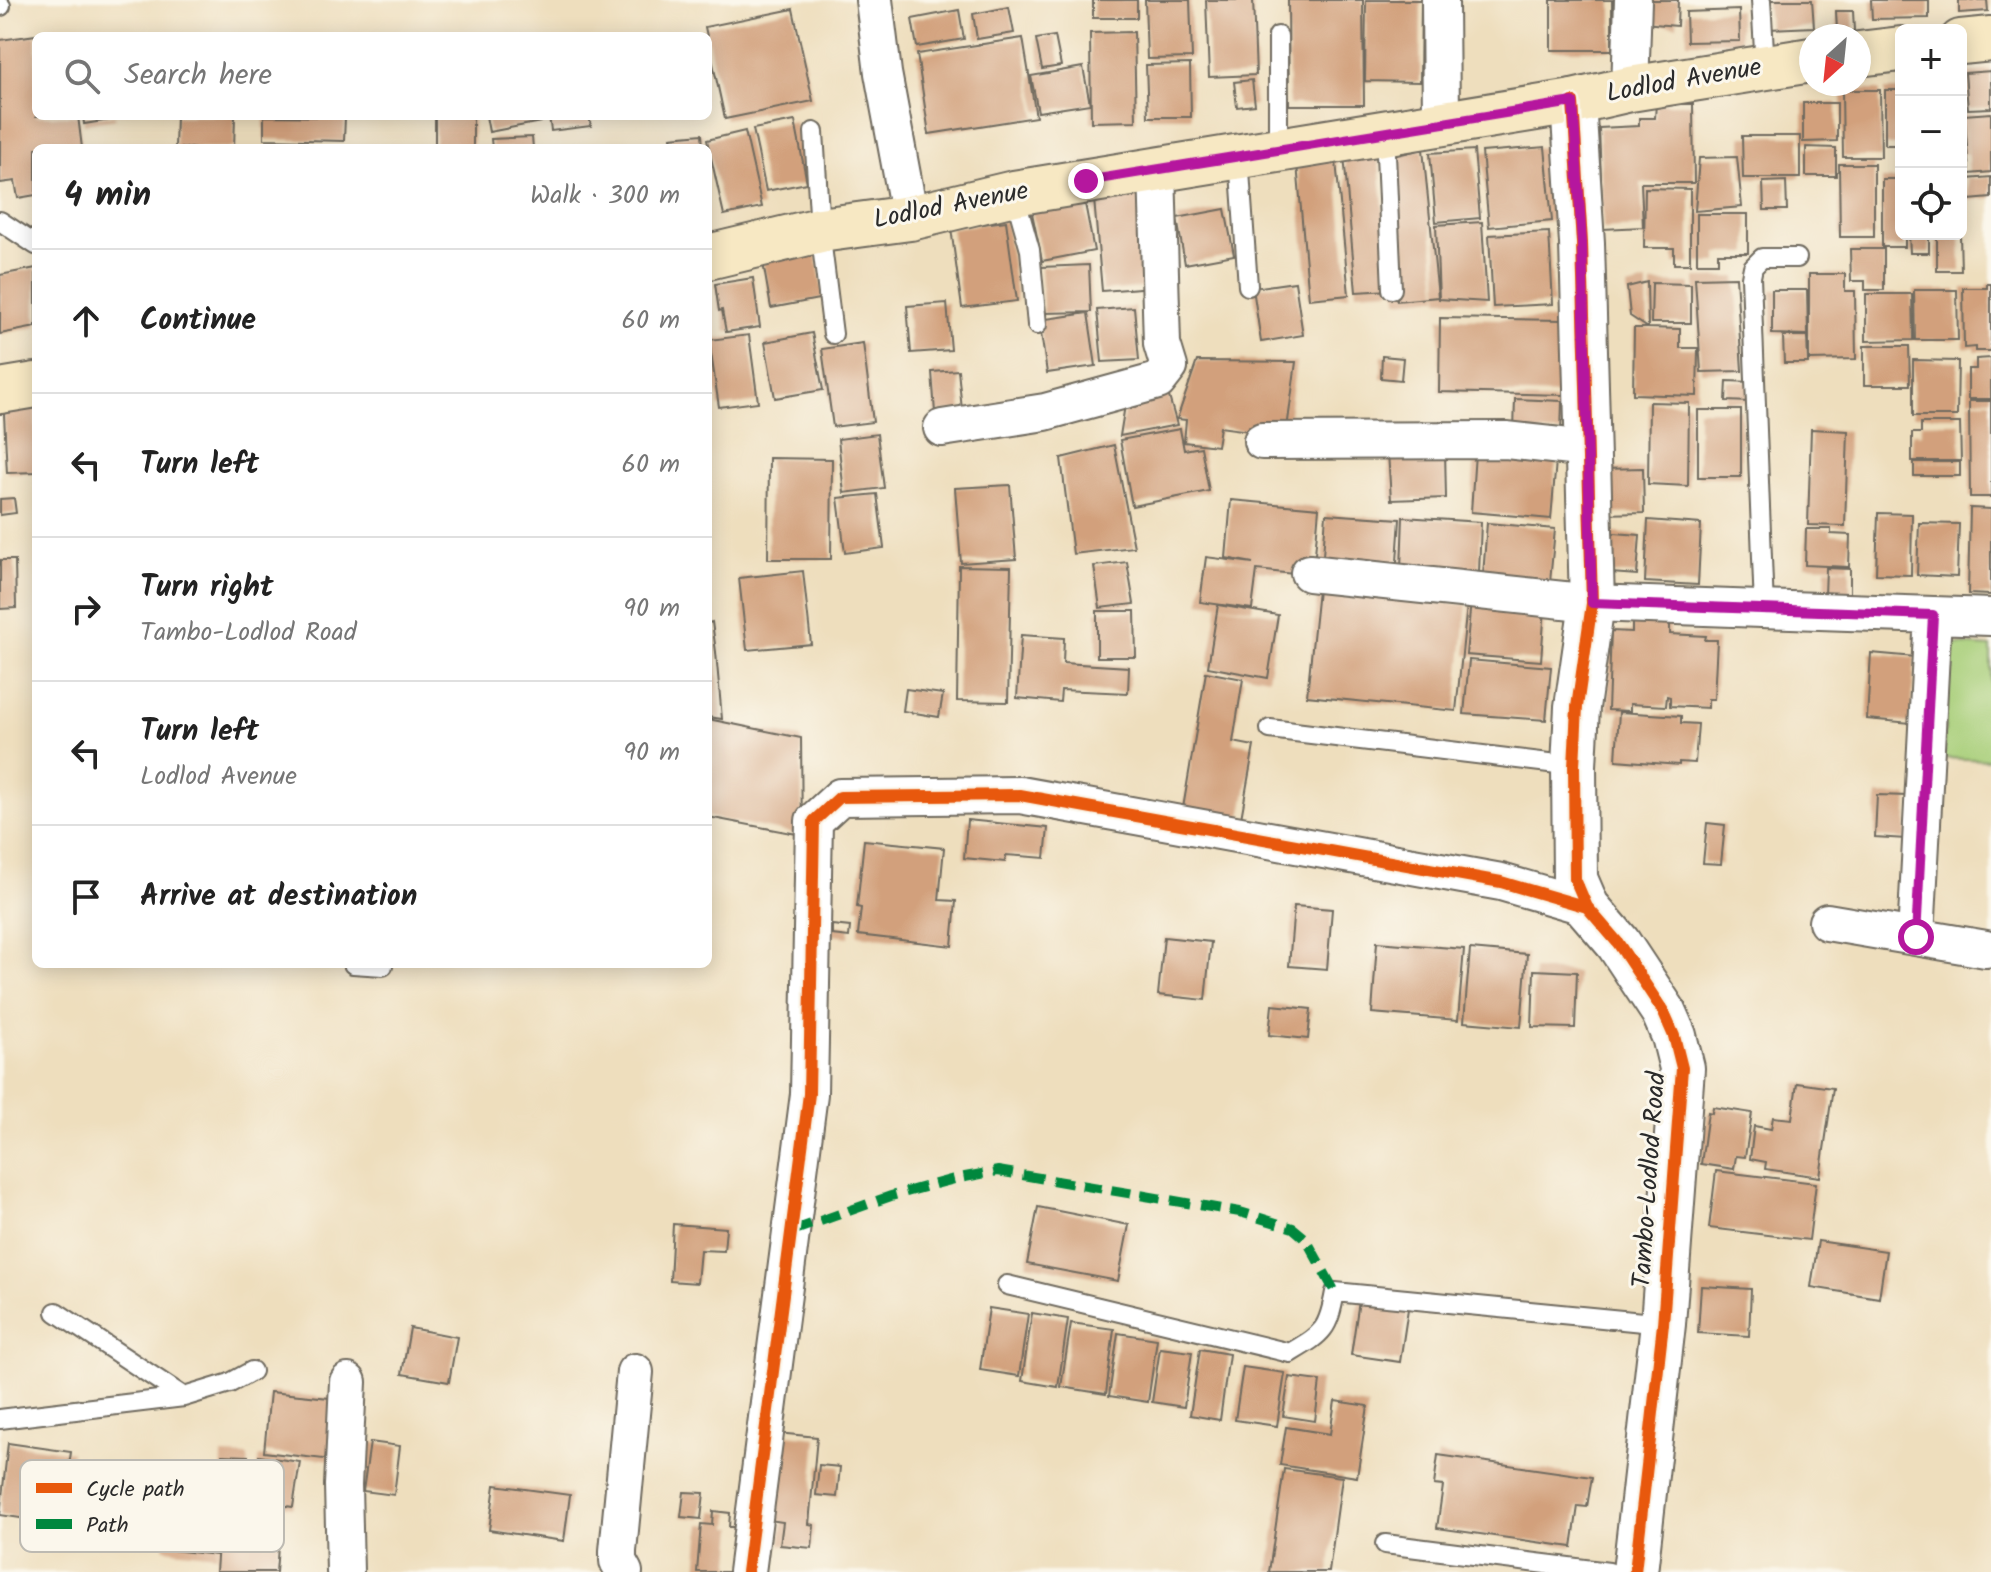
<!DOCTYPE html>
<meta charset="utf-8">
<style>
body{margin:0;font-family:Kalam,sans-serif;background:#f6f6f6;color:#222}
.controls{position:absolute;right:24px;top:24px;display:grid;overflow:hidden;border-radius:12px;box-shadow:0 4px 20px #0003}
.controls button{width:72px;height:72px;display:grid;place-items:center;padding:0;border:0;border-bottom:2px solid #e0e0e0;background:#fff;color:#222;font:40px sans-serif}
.compass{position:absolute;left:1799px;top:24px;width:72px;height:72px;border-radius:50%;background:#fff;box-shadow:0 4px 20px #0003;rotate:207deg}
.stop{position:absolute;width:24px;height:24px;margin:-18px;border:6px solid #b5179e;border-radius:50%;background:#fff}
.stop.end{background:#b5179e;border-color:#fff;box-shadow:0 2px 8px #0008}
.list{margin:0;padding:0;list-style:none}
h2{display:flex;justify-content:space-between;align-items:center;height:104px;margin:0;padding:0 32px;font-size:34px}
h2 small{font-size:26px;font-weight:400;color:#767676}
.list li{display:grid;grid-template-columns:52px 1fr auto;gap:24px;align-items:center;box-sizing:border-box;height:144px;padding:0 32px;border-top:2px solid #e0e0e0}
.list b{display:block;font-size:30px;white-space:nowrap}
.list p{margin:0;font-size:26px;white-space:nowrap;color:#767676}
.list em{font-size:26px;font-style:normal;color:#767676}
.icon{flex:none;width:44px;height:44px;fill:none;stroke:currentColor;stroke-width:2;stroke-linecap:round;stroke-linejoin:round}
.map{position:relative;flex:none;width:1991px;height:1572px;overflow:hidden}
.search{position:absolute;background:#fff;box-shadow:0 4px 20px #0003;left:32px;top:32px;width:680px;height:88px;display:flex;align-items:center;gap:20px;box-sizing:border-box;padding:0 28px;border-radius:12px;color:#767676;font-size:30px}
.panel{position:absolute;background:#fff;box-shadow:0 4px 20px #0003;left:32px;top:144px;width:680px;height:824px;border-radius:12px}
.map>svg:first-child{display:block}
.green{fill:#a9cf7a;stroke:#6a7d52;stroke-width:2}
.building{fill:#d2a07b}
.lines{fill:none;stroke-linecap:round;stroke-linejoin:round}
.service-casing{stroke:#6f6a5e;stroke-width:22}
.minor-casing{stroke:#6f6a5e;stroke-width:40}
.tertiary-casing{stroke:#6f6a5e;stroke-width:48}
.secondary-casing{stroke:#6f6a5e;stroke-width:48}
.service{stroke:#fff;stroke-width:18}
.minor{stroke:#fff;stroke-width:36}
.tertiary{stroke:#fff;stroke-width:44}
.secondary{stroke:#f7e8c3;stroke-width:44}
.quiet{stroke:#00873e;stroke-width:10;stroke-dasharray:20 10;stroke-linecap:butt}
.cycleway-casing{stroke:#fbf7ec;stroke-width:17}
.cycleway{stroke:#e8590c;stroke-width:12}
.route{stroke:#b5179e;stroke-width:10}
.labels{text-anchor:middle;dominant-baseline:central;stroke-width:6;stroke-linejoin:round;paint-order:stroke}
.street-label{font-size:26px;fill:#2b2b2b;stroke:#fbf7ec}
.key{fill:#fbf7ec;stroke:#bdbab2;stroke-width:2}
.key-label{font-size:22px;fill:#2b2b2b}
</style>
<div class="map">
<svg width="1991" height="1572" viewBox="0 0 1991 1572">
<rect width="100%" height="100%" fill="#fbf7ec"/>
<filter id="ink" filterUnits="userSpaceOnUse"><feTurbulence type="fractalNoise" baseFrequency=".0125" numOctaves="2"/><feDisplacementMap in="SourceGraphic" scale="16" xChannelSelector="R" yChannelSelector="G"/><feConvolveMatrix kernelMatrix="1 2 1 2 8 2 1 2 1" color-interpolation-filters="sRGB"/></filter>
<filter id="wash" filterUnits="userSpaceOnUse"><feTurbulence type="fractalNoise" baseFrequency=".006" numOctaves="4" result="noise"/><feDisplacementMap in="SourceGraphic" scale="32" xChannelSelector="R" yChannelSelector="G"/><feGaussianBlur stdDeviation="1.8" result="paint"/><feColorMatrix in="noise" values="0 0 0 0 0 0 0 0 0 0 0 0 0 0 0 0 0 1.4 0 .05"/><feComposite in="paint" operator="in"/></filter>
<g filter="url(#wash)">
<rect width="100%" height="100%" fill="#eedebd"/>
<path class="green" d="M1949,644L1991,647V760L1943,758Z"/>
<g id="blocks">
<path class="building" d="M1093,0H1137V18H1093Z
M1145,0H1190L1192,58L1147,59Z
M1206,0H1253L1256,75L1209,77Z
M1288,0H1363L1364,105H1289Z
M1366,0H1421L1420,82L1365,81Z
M1551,0H1612V50H1551Z
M1644,0H1678L1677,26L1643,23Z
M1767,0H1812L1814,27L1769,29Z
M1871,0H1929V18L1872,19Z
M1959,0H1987L1988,11L1959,13Z
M1009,7L1014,33L977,39L973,14Z
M793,9L813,101L725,119L705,27Z
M959,10L964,39L917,47L912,19Z
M1739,10L1740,41L1687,42L1686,12Z
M1836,11H1853L1854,31H1837Z
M1134,32L1136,121L1091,122L1090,33Z
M36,35V116H78L82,148H36V195L18,198L15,181L0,183V40Z
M1055,36L1061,66L1042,69L1036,39Z
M1023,38L1036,117L929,134L917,54Z
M1190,64L1191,117H1148L1146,65Z
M1083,67L1090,104L1038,112L1031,76Z
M1991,71V108L1968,109L1965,73Z
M1252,80L1255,105L1237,107L1234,82Z
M1842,90H1880L1881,157H1843Z
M1885,90H1901V145H1885Z
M1961,102H1964V115L1991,113V172L1969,174L1965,120L1966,153L1961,154Z
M1803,103H1837V141L1803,142Z
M1656,104H1693L1694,183H1641L1643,227L1603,229L1599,128L1639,126V118H1655Z
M83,116H115L116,119L84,124Z
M176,116H235L234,148H175Z
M264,116L345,117L344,141L264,139Z
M435,116H473V148H435Z
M486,116H540L541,122L489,132Z
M549,116H589L591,126L551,131Z
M795,121L807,183L766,191L753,129Z
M745,131L762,207L724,215L707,140Z
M702,134L703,148H672L671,137Z
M1742,136H1800V178H1743Z
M532,137L533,148H492L491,139Z
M1545,147L1552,221L1489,227L1482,152Z
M1806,147L1836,148V176H1806Z
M1423,149L1438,297L1397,301L1393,156Z
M1474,150L1480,218L1436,222L1430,153Z
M1378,152L1391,290L1356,292L1344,155Z
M1737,157L1742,207L1695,211L1699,158Z
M1336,161L1349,295L1309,299L1297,164Z
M1839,164H1874V237H1840Z
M1991,177V198L1969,200L1967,179Z
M1882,179H1901V234H1905V247H1882Z
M1786,181L1787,210H1764L1763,182Z
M1645,188L1690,189V264H1674V248H1644Z
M1144,195L1153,287L1102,291L1094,199Z
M1084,198L1094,251L1042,261L1031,208Z
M1225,209L1234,255L1185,264L1177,218Z
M1697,214H1748V253H1718V263H1697Z
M1006,221L1017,301L962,308L951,228Z
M1482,222L1487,302L1439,299L1436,225Z
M1549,232L1553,304L1493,307L1489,235Z
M1909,234H1929V253H1910Z
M1937,234H1960L1961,271H1937Z
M815,247L824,298L771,308L762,257Z
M1850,249H1884V290H1865V281H1851Z
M1089,265L1091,312L1043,313L1041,267Z
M36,268V327L0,334V275Z
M1809,274H1845V291H1855L1856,359L1809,360Z
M1736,277L1742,371L1701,372L1695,278Z
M753,278L760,327L726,332L722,310L719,311L715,284Z
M1295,282L1303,335L1261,342L1253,288Z
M1647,282L1648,328L1680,329V348H1698L1697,396L1633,394L1634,328H1648L1630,316L1627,287Z
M1652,283L1691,284V323H1651Z
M1987,284H1991V351H1975V347L1964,348L1963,288H1987Z
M1772,290H1807L1808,335L1772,334Z
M1914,290H1957L1958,340H1915Z
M1866,294H1912L1913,340L1866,341Z
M947,303L951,350L911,353L907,306Z
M1134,307L1139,360L1102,362L1097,310Z
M1088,313L1096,366L1047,373L1039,320Z
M1440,318L1564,320L1563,395L1439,392Z
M812,333L823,390L775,398L765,342Z
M749,335L758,402L719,407L709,340Z
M1783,336H1807L1808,363H1784Z
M863,343L873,422L833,427L822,349Z
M1864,346H1909L1910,385H1864Z
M1382,356L1403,358L1401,380L1381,378Z
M1991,358V399H1968V369H1976V359Z
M1913,360L1958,361L1957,416H1913Z
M1197,361L1296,362L1286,436L1220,427L1217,446L1184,442L1186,420L1177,419Z
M958,370L962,410L935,413L932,372Z
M1727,381L1751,382L1750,402L1726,401Z
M36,393V472L7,473L3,395Z
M1168,393L1177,425L1120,436L1125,405Z
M1515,399L1562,401L1561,433L1514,431Z
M1969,401H1991V497H1970Z
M1649,402L1689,403L1688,486L1648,484Z
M1698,410H1741V477H1698Z
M1921,423H1960L1961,461H1912V433H1921Z
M1180,429L1184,450L1201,447L1209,491L1132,506L1120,440Z
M1811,429L1848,431L1845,526L1808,525Z
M877,434L884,488L844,493L838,439Z
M1114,445L1134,547L1073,554L1061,458Z
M1445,450L1446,498L1391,500L1388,452Z
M1475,453L1556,461L1551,519L1471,512Z
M769,458L832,459L831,559H768Z
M1914,462H1960V476H1914Z
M1643,468L1644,513L1602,514L1601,469Z
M1010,485L1016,559L961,563L955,488Z
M877,494L884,548L845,553L838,498Z
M14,498L16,513L0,515V499Z
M1231,500L1319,508L1314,566L1294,574L1257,570L1252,609L1200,602L1206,557L1253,563L1226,558Z
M1970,508L1991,509V595L1968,594Z
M1878,513L1912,514L1911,575L1876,574Z
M1326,514L1400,519L1396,575L1322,570Z
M1403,517L1481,522L1479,573L1401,569Z
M1648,520L1701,524L1698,585L1645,582Z
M1487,523L1555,529L1550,582L1483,576Z
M1919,523L1959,524L1957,577L1917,575Z
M1806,529H1831V534L1850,535L1849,567L1805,565Z
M1601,532L1640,535L1637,575L1598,572Z
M0,560H15L16,608L0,609Z
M1127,562L1134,604L1100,608L1094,566Z
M959,566L1011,567L1008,702L957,701Z
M1826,568L1850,569V597L1825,596Z
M803,571L811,644L747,650L739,578Z
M1318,590L1467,605L1456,711L1307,696Z
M1471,600L1545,607L1541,661L1466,655Z
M1218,605L1278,615L1268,678L1208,667Z
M1097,611H1135L1136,657H1097Z
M712,622L716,652L722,719L708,717V623Z
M1632,622L1670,624V634L1706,636L1705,640H1717L1714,699H1708V708L1670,706V697L1667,696L1666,706L1630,704V711L1608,710L1611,631L1632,632Z
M1021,635L1064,638L1063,663L1129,667L1128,693L1061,690L1060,702L1017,698Z
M1871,653L1915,657L1911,723L1867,719Z
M1469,660L1551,667L1546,720L1464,714Z
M1206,672L1243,679L1233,742L1254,746L1240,824L1182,814Z
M906,689L943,694L939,717L903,711Z
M1619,712L1681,716V723L1698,724L1695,763L1679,762V765L1616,760Z
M708,719L801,738L802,835L708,817Z
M1877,795L1908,796L1906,839L1875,837Z
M967,820L1048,828L1045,858L1006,855L1005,862L964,858Z
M1707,823L1725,825L1721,864L1703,863Z
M864,840L944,848L939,900L956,901L952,946L858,935L861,908L857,907Z
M1294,906L1332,909L1327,969L1289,966Z
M832,925L850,927L849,937L832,935Z
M1164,937L1211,942L1205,1000L1158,995Z
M1377,942L1464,949L1458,1020L1372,1013Z
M1470,949L1527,954L1521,1027L1464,1022Z
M1534,970L1577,972L1575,1028L1532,1027Z
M1272,1005L1311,1009L1308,1039L1269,1035Z
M1797,1083L1833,1088L1820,1177L1765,1169L1766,1162L1750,1159L1754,1126L1771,1129L1773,1117L1792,1119Z
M1713,1107L1752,1113L1745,1157L1736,1156L1734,1169L1701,1164L1708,1112L1712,1113Z
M1716,1171L1816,1183L1809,1240L1709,1228Z
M1038,1207L1129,1225L1118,1281L1027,1264Z
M673,1224L726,1228L724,1251L700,1250L697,1283L670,1281Z
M1818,1241L1886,1251L1879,1298L1811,1287Z
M1701,1286L1751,1289L1749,1336L1698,1333Z
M1360,1294L1409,1302L1400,1362L1351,1355Z
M989,1308L1028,1314L1019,1376L980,1370Z
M1032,1313L1068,1319L1058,1387L1022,1381Z
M1071,1323L1114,1329L1106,1394L1061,1387Z
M410,1328L457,1337L449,1382L402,1374Z
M1118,1333L1157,1339L1148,1402L1109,1396Z
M1160,1348L1192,1352L1184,1407L1152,1402Z
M1200,1349L1229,1354L1220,1420L1190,1415Z
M1243,1367L1285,1373L1277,1426L1235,1420Z
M1289,1377L1320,1381L1315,1421L1283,1416Z
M270,1392L339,1399L332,1460L264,1452Z
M1335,1401L1368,1406L1357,1477L1280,1465L1286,1427L1330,1434Z
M777,1433L817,1437L809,1524L814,1525L812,1548L780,1545L783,1522L769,1520Z
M370,1442L400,1446L394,1495L363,1491Z
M8,1443L71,1452L61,1524L0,1515Z
M222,1455L248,1456V1488L221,1487Z
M1438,1455L1592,1477L1587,1507L1578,1506L1572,1547L1437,1528L1443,1486L1434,1485Z
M259,1456L300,1462L293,1507L252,1501Z
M819,1465L840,1467L837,1497L816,1495Z
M1284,1469L1342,1477L1329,1572H1269Z
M495,1485L570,1495L564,1541L489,1530Z
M170,1488L222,1494L221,1505L281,1510L276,1572H216L219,1528L216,1555L164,1549Z
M684,1492L704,1493L701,1519L681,1517Z
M713,1511L730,1513L729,1527H734L730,1572H697L701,1524L712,1525Z"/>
</g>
</g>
<g filter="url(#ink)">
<use href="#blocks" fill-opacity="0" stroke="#6f6a5e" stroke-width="2"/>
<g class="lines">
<g class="service-casing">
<path id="service" d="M1761,0L1765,67
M0,6H1
M814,132L820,230L833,334
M1385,132L1392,289
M1278,149V36
M1239,157L1248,286
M1014,193L1030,250L1037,325
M0,221L36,245
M1764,609L1751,277L1753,267L1762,258H1797
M1270,729L1574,766
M353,964L383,966
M1007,1285L1290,1353C1323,1333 1328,1331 1335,1292L1663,1324
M56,1312L184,1397
M0,1419L184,1397L230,1383L252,1371
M1385,1544L1609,1572"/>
</g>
<g class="minor-casing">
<path id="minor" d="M874,0L883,73L910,218
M1440,0L1441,122
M1630,89L1633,0
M942,428L1045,412L1158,381L1169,367L1162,344L1157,169
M1262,441L1506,440L1588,449
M1309,573L1592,603L1991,617
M1827,922L1986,949
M1916,937L1933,615
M345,1572L343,1485L348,1382
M624,1572L618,1561V1551L635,1372
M747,1572L809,1094L814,821L840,797L1020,795L1501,882L1587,907"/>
</g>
<g class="tertiary-casing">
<path id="tertiary" d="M1573,102L1582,243L1592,603L1577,707L1574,766L1575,879L1587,907L1618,943L1663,1011L1674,1036L1682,1068L1663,1324L1635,1572"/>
</g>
<g class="secondary-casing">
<path id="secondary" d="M1961,42L1991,39
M1859,54L1901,49
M708,257L820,230L910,218L1014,193L1573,102L1630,89L1811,60
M0,391L36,385"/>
</g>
<use href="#service" class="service"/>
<use href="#minor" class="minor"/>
<use href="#tertiary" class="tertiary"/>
<use href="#secondary" class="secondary"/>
<path class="quiet" d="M792,1231L891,1196L954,1179L998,1171L1240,1212L1293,1228L1306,1239L1335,1292"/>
<g class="cycleway-casing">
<path id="cycleway" d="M1573,102L1582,243L1592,603L1577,707L1574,766L1575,879L1587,907L1618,943L1663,1011L1674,1036L1682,1068L1663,1324L1635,1572
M747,1572L809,1094L814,821L840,797L1020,795L1501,882L1587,907"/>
</g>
<use href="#cycleway" class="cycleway"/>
</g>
</g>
<g class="lines" filter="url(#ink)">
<path class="route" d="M1086,181L1573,102L1582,243L1592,603L1933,615L1916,937"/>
</g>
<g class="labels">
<g class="street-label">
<text transform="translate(1684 81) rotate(-10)">Lodlod Avenue</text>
<text transform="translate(951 206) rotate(-11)">Lodlod Avenue</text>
<text transform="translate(1650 1180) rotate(-86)">Tambo-Lodlod Road</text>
</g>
</g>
<rect x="20" y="1460" width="264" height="92" rx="12" class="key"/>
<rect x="36" y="1483" width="36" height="10" fill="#e8590c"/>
<rect x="36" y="1519" width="36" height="10" fill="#00873e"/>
<g class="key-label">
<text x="86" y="1496">Cycle path</text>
<text x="86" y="1532">Path</text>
</g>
</svg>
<div class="controls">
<button>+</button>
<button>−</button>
<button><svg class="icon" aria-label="locate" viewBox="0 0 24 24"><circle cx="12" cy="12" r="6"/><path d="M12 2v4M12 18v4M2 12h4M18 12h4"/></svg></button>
</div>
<svg class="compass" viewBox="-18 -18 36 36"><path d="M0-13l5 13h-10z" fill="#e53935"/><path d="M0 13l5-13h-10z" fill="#767676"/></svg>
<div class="stop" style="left:1916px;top:937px"></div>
<div class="stop end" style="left:1086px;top:181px"></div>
<div class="search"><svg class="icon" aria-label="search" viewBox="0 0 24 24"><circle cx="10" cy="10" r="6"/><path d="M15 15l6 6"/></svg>Search here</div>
<section class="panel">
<h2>4 min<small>Walk · 300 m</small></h2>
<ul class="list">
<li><svg class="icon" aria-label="ahead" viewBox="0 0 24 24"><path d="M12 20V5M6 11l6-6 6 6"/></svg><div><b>Continue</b></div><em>60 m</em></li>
<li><svg class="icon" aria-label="left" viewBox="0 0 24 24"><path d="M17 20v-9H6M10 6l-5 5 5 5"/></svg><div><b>Turn left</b></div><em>60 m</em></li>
<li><svg class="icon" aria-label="right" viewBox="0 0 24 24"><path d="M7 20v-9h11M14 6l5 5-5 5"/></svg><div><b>Turn right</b><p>Tambo-Lodlod Road</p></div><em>90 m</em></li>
<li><svg class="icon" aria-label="left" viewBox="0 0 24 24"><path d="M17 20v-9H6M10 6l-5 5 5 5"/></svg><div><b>Turn left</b><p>Lodlod Avenue</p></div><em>90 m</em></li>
<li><svg class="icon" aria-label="arrive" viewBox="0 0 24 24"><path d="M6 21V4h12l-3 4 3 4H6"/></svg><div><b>Arrive at destination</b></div></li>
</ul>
</section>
</div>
